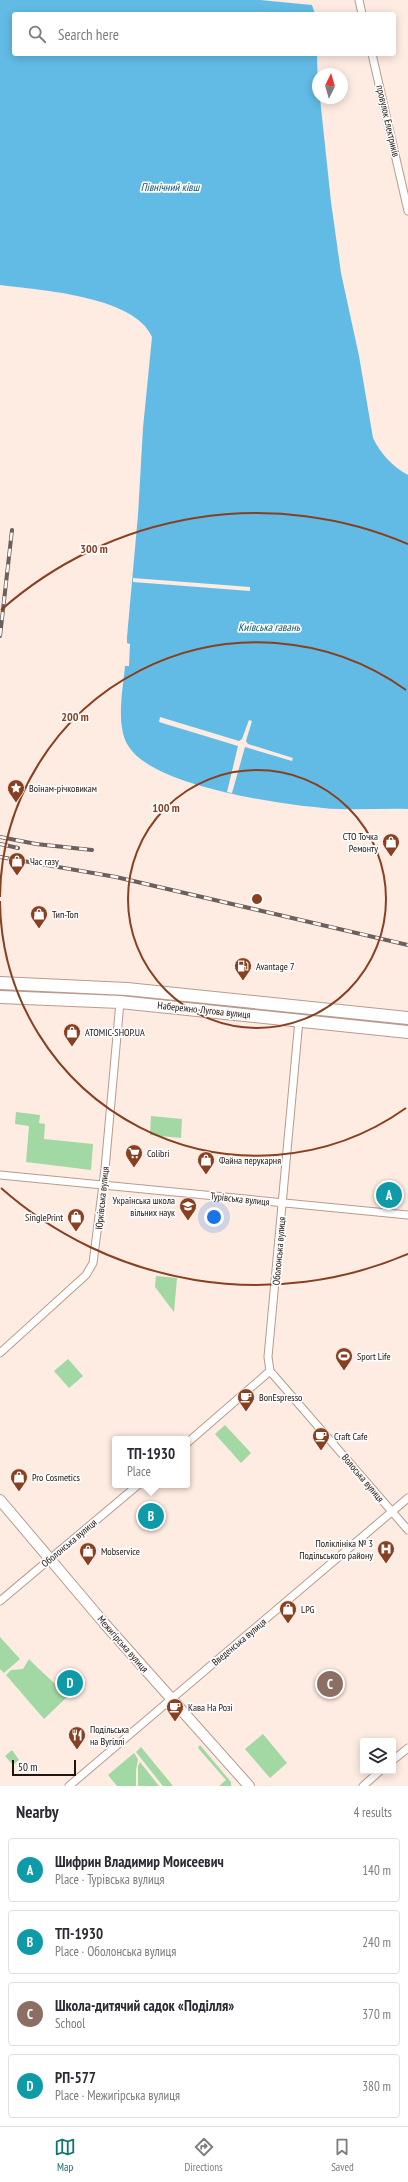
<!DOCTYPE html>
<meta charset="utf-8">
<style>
body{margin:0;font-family:"PT Sans Narrow",sans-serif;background:#f2f2f3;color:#2b2b33}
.controls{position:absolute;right:12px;bottom:12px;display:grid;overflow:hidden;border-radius:4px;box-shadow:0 2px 10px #0003}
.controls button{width:36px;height:36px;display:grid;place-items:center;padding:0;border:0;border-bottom:1px solid #e1e1e2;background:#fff;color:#2b2b33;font:20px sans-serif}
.compass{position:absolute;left:312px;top:68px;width:36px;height:36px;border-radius:50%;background:#fff;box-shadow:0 2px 10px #0003;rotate:5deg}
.scale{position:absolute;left:12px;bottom:10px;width:64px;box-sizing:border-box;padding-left:4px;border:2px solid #1f140f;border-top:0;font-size:11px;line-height:14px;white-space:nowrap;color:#1f140f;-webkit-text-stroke:3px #fcfcfc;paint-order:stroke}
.you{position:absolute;left:214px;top:1217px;width:14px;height:14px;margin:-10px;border:3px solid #fff;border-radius:50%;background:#1a73e8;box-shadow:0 0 0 6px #1a73e833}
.badge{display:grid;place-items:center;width:26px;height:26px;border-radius:50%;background:#0f766e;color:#fff;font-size:13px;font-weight:700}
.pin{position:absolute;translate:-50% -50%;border:2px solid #fff;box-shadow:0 1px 4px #0006}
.popup{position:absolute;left:112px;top:1436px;width:78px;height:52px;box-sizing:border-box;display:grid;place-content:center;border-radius:4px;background:#fff;filter:drop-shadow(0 1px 3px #0005);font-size:13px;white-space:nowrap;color:#7c7c81}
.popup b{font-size:15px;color:#2b2b33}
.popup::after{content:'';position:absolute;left:50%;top:100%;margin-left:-8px;border:8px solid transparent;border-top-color:#fff}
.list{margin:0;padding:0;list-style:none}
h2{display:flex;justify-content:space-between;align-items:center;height:52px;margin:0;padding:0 16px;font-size:17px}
h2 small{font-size:13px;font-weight:400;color:#7c7c81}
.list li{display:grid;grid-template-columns:26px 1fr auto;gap:12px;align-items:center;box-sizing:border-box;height:64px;margin:0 8px 8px;padding:0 8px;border:1px solid #e1e1e2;border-radius:4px}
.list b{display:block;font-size:15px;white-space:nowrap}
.list p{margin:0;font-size:13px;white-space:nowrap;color:#7c7c81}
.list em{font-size:13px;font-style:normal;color:#7c7c81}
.icon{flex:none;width:22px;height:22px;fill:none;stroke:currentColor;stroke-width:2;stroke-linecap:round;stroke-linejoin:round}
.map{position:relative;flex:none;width:408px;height:1786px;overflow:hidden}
.search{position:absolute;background:#fff;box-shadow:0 2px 10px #0003;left:12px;right:12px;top:12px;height:44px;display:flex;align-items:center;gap:10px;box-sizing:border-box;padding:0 14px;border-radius:4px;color:#7c7c81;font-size:15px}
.sheet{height:340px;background:#fff}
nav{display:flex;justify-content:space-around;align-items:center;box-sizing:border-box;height:56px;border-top:1px solid #e1e1e2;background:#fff;font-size:11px;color:#7c7c81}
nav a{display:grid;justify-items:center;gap:2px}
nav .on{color:#0f766e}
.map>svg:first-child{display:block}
.green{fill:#a1d8a3}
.water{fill:#62bbe5}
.pier{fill:#feebe1}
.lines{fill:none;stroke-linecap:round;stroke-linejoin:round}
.street-casing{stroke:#b99b8d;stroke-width:9}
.secondary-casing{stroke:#b99b8d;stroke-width:12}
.primary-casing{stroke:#b99b8d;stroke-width:14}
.street{stroke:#fff;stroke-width:7}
.secondary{stroke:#fff;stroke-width:10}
.primary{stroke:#fff;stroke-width:12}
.rail-casing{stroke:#6d5f59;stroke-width:4}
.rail{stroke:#fcfcfc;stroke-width:2.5;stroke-dasharray:8;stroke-linecap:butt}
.ring{fill:none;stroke:#884021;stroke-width:2}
.labels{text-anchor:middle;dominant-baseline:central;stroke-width:3.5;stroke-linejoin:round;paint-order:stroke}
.street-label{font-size:10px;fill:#1f140f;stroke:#fcfcfc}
.poi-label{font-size:10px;fill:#1f140f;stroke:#fcfcfc;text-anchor:start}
.water-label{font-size:11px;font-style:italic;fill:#115875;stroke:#fcfcfc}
.centre{fill:#884021;stroke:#fcfcfc;stroke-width:2}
.ring-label{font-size:12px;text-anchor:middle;font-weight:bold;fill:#884021;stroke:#fcfcfc;stroke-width:3.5;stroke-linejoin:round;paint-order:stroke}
</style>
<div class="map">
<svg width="408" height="1786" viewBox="0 0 408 1786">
<rect width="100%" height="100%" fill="#feebe1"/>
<path class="green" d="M16,1112L40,1115L39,1123L45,1124L44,1139L93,1144L91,1170L26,1162L29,1126L15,1124Z
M151,1116L182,1119L181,1138L150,1135Z
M156,1276L177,1278L174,1312L155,1287Z
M68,1359L83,1376L69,1388L54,1371Z
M225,1425L251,1453L241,1463L215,1434Z
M0,1637L20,1659L4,1673L0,1669Z
M29,1659C42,1673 55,1682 67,1697L44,1719L6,1675L11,1670L23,1669Z
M263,1734L287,1763L270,1778L245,1749Z
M200,1745L231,1782V1786H219L226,1780L198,1748Z
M141,1747L173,1786H163L136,1752Z
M12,1750L19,1760L13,1765L5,1756Z
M134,1753L138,1759L136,1770V1786H117L108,1775Z
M140,1762L159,1786H160H138V1766Z"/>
<path class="water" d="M0,0H260L312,5L315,14H14V54H317L318,98H320L331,202L341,273L359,356L373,438C380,453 393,467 408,475V809C380,808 351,811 323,808C278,804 154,786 129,747C115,727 123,689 125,666H129L130,644L127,643V637L138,515L143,428L152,337C135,296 39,290 0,285Z"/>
<path class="pier" d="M133,578L250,587V591L133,582Z
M160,717L239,741L242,739L249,720L252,721L246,741L248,744L293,758L292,761L245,747L232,793L227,792L238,746L159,722Z"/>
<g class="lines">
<g class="street-casing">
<path id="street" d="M359,0L362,14
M372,54L408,211
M0,1175L408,1215
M0,1353L86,1275L93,1263L105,1169L120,1002
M270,1371L408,1530
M187,1443L270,1371L268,1357L299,1020
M0,1601L138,1485
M393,1760L408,1748
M69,1786L408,1498
M363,1786L380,1771"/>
</g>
<g class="secondary-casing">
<path id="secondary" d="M0,1500L104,1623L249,1786"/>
</g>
<g class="primary-casing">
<path id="primary" d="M0,983L127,989L408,1018
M0,997L120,1002L408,1032"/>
</g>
<use href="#street" class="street"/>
<use href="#secondary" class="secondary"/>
<use href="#primary" class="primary"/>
<g class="rail-casing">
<path id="rail" d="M0,636L12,530
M0,837L36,844L92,850
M0,844L18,848
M0,857L116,877L408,945"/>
</g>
<use href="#rail" class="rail"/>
</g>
<g class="ring">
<circle cx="257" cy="899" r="129"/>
<path d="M406 1108A257 257 0 0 1 0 901M0 897A257 257 0 0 1 406 690"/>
<path d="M408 1254A386 386 0 0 1 1 1188M1 610A386 386 0 0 1 408 544"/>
</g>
<defs>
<g id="sight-pin" transform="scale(0.9)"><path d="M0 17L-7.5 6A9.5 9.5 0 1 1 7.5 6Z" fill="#884021" stroke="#fcfcfc"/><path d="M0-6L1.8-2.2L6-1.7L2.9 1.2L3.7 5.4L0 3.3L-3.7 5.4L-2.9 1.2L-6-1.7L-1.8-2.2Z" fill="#fff"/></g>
<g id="shop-pin" transform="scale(0.9)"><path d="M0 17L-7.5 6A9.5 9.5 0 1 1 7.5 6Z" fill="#884021" stroke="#fcfcfc"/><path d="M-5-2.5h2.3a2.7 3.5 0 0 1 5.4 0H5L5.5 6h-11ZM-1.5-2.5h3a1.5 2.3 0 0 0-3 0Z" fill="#fff"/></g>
<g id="fuel-pin" transform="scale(0.9)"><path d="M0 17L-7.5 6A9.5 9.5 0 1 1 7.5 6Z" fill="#884021" stroke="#fcfcfc"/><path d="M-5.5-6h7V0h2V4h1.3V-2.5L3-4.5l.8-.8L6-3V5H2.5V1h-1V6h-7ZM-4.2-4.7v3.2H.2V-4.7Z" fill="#fff"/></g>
<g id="supermarket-pin" transform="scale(0.9)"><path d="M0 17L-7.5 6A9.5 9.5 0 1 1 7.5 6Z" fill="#884021" stroke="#fcfcfc"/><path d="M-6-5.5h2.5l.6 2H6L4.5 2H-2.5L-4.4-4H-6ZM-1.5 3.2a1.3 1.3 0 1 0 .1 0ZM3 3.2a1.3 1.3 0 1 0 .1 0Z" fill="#fff"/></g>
<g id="school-pin" transform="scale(0.9)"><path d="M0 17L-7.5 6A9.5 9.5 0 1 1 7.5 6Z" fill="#884021" stroke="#fcfcfc"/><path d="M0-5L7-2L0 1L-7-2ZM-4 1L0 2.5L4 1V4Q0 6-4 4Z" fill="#fff"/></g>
<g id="stadium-pin" transform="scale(0.9)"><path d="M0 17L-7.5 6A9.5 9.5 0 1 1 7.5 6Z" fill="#884021" stroke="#fcfcfc"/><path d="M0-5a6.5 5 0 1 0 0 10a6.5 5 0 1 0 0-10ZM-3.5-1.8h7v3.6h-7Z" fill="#fff"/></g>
<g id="cafe-pin" transform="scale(0.9)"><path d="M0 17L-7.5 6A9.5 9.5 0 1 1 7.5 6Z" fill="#884021" stroke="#fcfcfc"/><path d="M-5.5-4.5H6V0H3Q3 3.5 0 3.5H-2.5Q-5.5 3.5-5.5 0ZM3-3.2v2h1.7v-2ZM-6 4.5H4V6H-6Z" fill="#fff"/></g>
<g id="hospital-pin" transform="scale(0.9)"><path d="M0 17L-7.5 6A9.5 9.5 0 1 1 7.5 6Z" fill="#884021" stroke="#fcfcfc"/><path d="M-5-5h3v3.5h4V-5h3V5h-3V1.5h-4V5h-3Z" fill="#fff"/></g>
<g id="restaurant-pin" transform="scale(0.9)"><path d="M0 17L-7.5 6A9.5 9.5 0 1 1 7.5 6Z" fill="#884021" stroke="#fcfcfc"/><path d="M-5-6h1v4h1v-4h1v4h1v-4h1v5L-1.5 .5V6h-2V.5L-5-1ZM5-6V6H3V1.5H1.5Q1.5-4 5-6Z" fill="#fff"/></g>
</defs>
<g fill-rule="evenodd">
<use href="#sight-pin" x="16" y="788"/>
<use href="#shop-pin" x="391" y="842"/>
<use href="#shop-pin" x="17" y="861"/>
<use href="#shop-pin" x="39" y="914"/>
<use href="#fuel-pin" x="243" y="966"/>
<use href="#shop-pin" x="72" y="1032"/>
<use href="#supermarket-pin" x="134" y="1153"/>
<use href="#shop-pin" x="206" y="1160"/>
<use href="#school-pin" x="188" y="1206"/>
<use href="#shop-pin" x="76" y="1217"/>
<use href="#stadium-pin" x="344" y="1356"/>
<use href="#cafe-pin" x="246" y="1397"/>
<use href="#cafe-pin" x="321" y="1436"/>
<use href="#shop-pin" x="19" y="1477"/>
<use href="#hospital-pin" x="386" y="1549"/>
<use href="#shop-pin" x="88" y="1551"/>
<use href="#shop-pin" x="288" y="1609"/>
<use href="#cafe-pin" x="175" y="1707"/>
<use href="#restaurant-pin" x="77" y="1735"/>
</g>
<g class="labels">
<g class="street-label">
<text transform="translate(388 121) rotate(77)">провулок Електриків</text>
<text transform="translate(204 1010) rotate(6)">Набережно-Лугова вулиця</text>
<text transform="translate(102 1198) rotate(-84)">Юрківська вулиця</text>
<text transform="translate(240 1199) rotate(6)">Турівська вулиця</text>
<text transform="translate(279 1251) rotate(-85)">Оболонська вулиця</text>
<text transform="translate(363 1478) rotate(50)">Волоська вулиця</text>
<text transform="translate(69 1543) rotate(-40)">Оболонська вулиця</text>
<text transform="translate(239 1642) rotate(-40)">Введенська вулиця</text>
<text transform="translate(123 1644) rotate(49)">Межигірська вулиця</text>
</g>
<g class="poi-label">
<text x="29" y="788">Воїнам-річковикам</text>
<text x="378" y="836" text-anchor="end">СТО Точка<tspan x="378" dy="12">Ремонту</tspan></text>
<text x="30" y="861">Час газу</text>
<text x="52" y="914">Тип-Топ</text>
<text x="256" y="966">Avantage 7</text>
<text x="85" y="1032">ATOMIC-SHOP.UA</text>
<text x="147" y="1153">Colibri</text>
<text x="219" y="1160">Файна перукарня</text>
<text x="175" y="1200" text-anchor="end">Українська школа<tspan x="175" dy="12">вільних наук</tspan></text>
<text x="63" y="1217" text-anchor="end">SinglePrint</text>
<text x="357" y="1356">Sport Life</text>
<text x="259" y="1397">BonEspresso</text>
<text x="334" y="1436">Craft Cafe</text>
<text x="32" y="1477">Pro Cosmetics</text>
<text x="373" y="1543" text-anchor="end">Поліклініка № 3<tspan x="373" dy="12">Подільського району</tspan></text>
<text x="101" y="1551">Mobservice</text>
<text x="301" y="1609">LPG</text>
<text x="188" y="1707">Кава На Розі</text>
<text x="90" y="1729">Подільська<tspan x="90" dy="12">на Вугіллі</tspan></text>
</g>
<g class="water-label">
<text x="170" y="187">Північний ківш</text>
<text x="269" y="627">Київська гавань</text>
</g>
</g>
<circle cx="257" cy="899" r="6" class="centre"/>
<g class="ring-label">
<text x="94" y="553">300 m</text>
<text x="75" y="721">200 m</text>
<text x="166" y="812">100 m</text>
</g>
</svg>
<div class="controls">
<button><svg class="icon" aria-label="layers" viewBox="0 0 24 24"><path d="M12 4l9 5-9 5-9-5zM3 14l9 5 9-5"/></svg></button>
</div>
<svg class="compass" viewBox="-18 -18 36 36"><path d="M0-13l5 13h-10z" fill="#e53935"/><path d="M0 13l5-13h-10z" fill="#7c7c81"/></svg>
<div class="scale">50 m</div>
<div class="you"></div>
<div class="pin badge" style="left:389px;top:1195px;background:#0f9aa8">A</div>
<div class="pin badge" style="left:151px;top:1516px;background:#0f9aa8">B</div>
<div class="popup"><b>ТП-1930</b>Place</div>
<div class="pin badge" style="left:330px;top:1684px;background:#8d6e63">C</div>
<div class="pin badge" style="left:70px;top:1683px;background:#0f9aa8">D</div>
<div class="search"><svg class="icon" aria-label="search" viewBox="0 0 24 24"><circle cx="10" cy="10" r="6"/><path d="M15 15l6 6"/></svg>Search here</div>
</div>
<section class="sheet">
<h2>Nearby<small>4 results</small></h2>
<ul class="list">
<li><span class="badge" style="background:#0f9aa8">A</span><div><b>Шифрин Владимир Моисеевич</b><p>Place · Турівська вулиця</p></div><em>140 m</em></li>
<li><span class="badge" style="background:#0f9aa8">B</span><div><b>ТП-1930</b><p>Place · Оболонська вулиця</p></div><em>240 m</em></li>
<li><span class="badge" style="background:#8d6e63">C</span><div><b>Школа-дитячий садок «Поділля»</b><p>School</p></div><em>370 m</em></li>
<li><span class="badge" style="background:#0f9aa8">D</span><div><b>РП-577</b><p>Place · Межигірська вулиця</p></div><em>380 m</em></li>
</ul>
</section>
<nav>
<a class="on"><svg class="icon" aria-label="map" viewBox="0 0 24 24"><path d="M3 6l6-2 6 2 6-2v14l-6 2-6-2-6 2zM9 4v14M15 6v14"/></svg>Map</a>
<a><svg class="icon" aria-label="directions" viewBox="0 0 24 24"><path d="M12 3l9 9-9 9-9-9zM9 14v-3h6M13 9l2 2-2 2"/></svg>Directions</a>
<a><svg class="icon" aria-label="saved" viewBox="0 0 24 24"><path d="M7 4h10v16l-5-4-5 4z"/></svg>Saved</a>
</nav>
